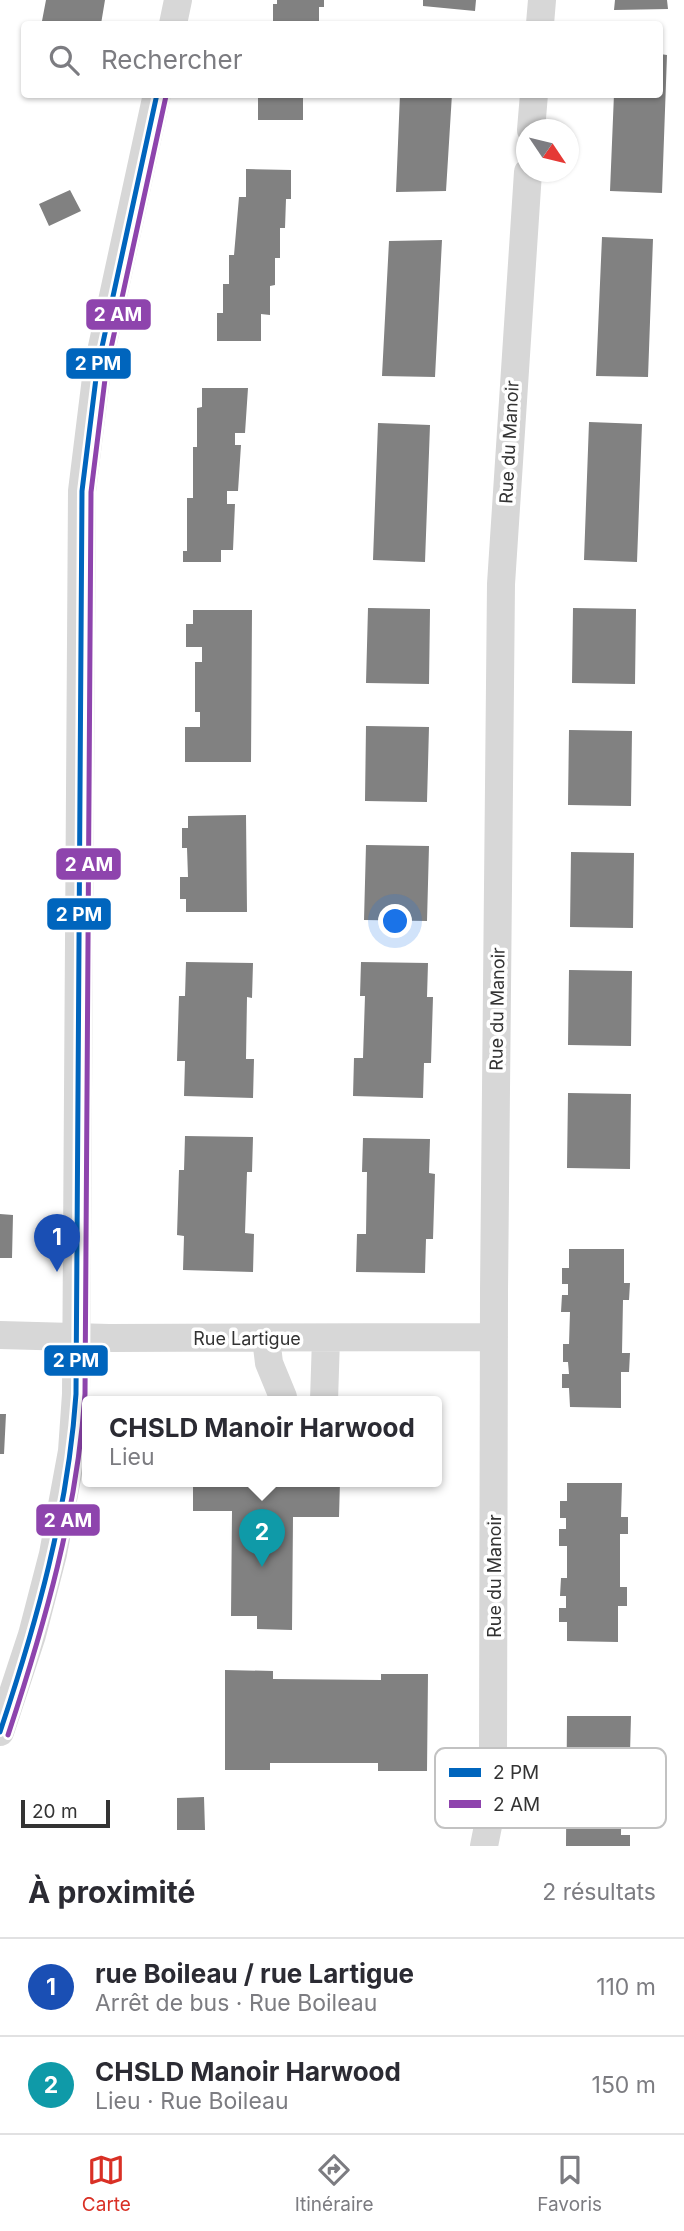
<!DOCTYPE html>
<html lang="fr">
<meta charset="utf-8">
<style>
body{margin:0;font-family:Inter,sans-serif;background:#f2f2f3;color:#2b2b33}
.compass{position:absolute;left:516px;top:119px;width:63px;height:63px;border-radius:50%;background:#fff;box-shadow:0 2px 5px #0004;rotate:125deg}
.scale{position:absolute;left:21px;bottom:18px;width:89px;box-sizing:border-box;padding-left:7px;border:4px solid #333;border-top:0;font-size:19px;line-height:24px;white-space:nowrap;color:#333;-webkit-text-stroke:5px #fff;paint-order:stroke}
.you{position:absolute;left:396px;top:922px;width:24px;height:24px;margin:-18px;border:5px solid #fff;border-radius:50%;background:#1a73e8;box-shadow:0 0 0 10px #1a73e833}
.badge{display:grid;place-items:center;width:46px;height:46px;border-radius:50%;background:#d93025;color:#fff;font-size:23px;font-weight:700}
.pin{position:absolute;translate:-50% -58px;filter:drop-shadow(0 2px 4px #0008)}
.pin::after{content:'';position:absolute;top:37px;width:24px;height:21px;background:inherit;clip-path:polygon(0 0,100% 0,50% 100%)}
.popup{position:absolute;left:82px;top:1396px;width:360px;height:91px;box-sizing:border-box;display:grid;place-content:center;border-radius:7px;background:#fff;filter:drop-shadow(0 2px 5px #0005);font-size:23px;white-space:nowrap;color:#7c7c81}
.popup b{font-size:26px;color:#2b2b33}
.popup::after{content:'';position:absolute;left:50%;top:100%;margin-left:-14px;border:14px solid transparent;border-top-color:#fff}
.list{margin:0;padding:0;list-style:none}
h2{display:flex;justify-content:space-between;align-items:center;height:91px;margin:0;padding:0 28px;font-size:30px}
h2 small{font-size:23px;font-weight:400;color:#7c7c81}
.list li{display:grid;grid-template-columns:46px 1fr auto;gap:21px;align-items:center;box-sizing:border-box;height:98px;padding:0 28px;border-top:2px solid #e1e1e2}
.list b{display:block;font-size:26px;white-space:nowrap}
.list p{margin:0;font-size:23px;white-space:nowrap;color:#7c7c81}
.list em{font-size:23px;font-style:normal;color:#7c7c81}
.icon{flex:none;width:38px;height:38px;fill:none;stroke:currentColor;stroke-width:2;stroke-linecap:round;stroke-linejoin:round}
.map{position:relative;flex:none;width:684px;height:1846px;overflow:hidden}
.search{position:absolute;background:#fff;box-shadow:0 2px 5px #0004;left:21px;right:21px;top:21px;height:77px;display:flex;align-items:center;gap:18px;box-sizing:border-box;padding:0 24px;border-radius:7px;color:#7c7c81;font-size:26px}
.sheet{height:287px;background:#fff}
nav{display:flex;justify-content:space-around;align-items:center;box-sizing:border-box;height:98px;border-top:2px solid #e1e1e2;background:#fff;font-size:19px;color:#7c7c81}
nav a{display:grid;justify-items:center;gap:4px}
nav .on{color:#d93025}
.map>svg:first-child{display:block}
.building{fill:#818181}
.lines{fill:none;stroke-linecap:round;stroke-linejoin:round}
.minor{stroke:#d7d7d7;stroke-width:28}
.bus-1-casing{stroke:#fff;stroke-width:10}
.bus-2-casing{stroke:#fff;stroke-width:10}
.bus-1{stroke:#0065bd;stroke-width:5}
.bus-2{stroke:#8e44ad;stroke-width:5}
.labels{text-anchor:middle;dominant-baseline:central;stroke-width:7;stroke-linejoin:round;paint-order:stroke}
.street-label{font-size:18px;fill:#333;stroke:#fff}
.key{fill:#fff;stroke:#c2c2c2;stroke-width:2}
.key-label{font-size:19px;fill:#333}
.line-badge{stroke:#fff;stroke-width:2.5}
.badge-label{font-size:19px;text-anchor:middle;font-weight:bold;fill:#fff}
</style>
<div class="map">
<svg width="684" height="1846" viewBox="0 0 684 1846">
<rect width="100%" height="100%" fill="#fff"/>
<path class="building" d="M46,0H105L101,24L42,21Z
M277,0H324V7H319V24H273V4H277Z
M423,0H476L475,11L423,6Z
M615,0H667L668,9L614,10Z
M660,54L667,55L662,193L610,191L614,94H660Z
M258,94H303V120H258Z
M400,94H452L446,191L396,192Z
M246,169L291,170V199H286L285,228H280V258H275V285L270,286V315L261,314V341H217V313H223V284H229V255H234L239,197H246Z
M70,190L81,211L49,226L39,204Z
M602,237L653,239L648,377L596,376Z
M442,240L435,377L382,376L389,241Z
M202,388H248L245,433H235V445H241L238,491H227V504H235L233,550H221V562H183V551H187V498H193V447H197V408L202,407Z
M589,422L642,424L637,562L584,560Z
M378,423L430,425L425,562L373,560Z
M368,608L430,609L429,684L366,683Z
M573,608L636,609L635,684L572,683Z
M193,610H252L251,762H185V727H200V712H195V662H202V647H186V624H193Z
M366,726L429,727L427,802L365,801Z
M569,730L632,731L631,806L568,805Z
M246,815L247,912H186V899H180V877H188L187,848H182V828H188V816Z
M366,845L429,846L427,921L364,920Z
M571,852L634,853L633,928L570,927Z
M186,962L253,963L252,998L247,997L246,1059H254L253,1098L184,1096L185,1061H177L179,996H185Z
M361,962L428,963L427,997H433L431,1063H424L423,1098L353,1096L354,1058H363L365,996H360Z
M569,970L632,971L631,1046L568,1045Z
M568,1093L631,1094L630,1169L567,1168Z
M185,1136L253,1137L252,1172H247L245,1233L254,1234L253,1272L183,1270L184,1236L177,1235L179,1170H184Z
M363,1138L430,1139L429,1173L435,1174L433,1239H426L425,1273L356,1272L357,1234H366L367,1172H362Z
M0,1214L13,1215L12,1258H0Z
M569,1249H624V1283H630L629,1300H623L622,1353H630L629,1372H621V1408L570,1407L569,1388H562V1374H569L568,1362H563V1344H569L570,1312H561L562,1295H568V1284H562V1268H569Z
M0,1414H6L4,1454H0Z
M193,1481H340L339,1517H293L292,1630L257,1629V1616H231L232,1511H193Z
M567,1483H622L621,1517H628V1534H620V1587H627V1606H618V1642L567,1641V1622H559V1608H566V1596H560L561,1578H567V1546H559V1529H566V1518H560V1501H567Z
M225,1670L273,1671V1679L381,1680V1674H428L427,1771H378V1763H270V1770H225Z
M567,1716H631L630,1753H622L621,1835H630V1846H566Z
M204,1797L205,1830H177V1798Z"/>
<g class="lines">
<path class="minor" d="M173,24L178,0
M540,24L542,0
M531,130L534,94
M0,1335L109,1338L494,1337
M266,1338L269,1363L283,1397
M324,1401L326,1338
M0,1732L32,1635L53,1554L72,1451L76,1394L82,491L97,370L157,94
M484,1846L491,1811L493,1763L494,1291L501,584L528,172"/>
<g class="bus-1-casing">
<path id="bus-1" d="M0,1732C37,1621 68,1511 76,1394L82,491L97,370L157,94"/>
</g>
<g class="bus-2-casing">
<path id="bus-2" d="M8,1735C45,1623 77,1512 85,1394L91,492L106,371L166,96"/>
</g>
<use href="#bus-1" class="bus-1"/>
<use href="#bus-2" class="bus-2"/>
</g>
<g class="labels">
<g class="street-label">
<text transform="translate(509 442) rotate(-87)">Rue du Manoir</text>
<text transform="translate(497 1009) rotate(-89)">Rue du Manoir</text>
<text x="247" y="1338">Rue Lartigue</text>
<text transform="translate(494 1576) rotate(-90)">Rue du Manoir</text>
</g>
</g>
<rect x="435" y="1748" width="231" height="80" rx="10" class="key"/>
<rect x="449" y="1768" width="32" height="9" fill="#0065bd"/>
<rect x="449" y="1800" width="32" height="8" fill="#8e44ad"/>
<g class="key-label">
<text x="493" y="1779">2 PM</text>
<text x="493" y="1811">2 AM</text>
</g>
<g class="line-badge">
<rect x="85" y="298" width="67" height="33" rx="7" fill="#8e44ad"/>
<rect x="65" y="347" width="67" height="33" rx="7" fill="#0065bd"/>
<rect x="55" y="847" width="67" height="34" rx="7" fill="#8e44ad"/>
<rect x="46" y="897" width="66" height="34" rx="7" fill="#0065bd"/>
<rect x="43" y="1344" width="66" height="33" rx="7" fill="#0065bd"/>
<rect x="35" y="1503" width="66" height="34" rx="7" fill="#8e44ad"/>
</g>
<g class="badge-label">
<text x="118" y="321">2 AM</text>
<text x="98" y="370">2 PM</text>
<text x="89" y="871">2 AM</text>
<text x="79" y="921">2 PM</text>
<text x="76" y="1367">2 PM</text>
<text x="68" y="1527">2 AM</text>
</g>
</svg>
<svg class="compass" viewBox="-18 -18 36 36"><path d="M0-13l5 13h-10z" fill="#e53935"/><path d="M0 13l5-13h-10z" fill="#7c7c81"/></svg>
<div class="scale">20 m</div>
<div class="you"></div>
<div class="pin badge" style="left:57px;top:1272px;background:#1a4fb4">1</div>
<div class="pin badge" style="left:262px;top:1567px;background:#0f9aa8">2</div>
<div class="popup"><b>CHSLD Manoir Harwood</b>Lieu</div>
<div class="search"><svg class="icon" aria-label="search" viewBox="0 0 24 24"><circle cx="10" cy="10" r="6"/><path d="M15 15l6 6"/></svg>Rechercher</div>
</div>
<section class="sheet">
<h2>À proximité<small>2 résultats</small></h2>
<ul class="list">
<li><span class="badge" style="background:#1a4fb4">1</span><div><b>rue Boileau / rue Lartigue</b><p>Arrêt de bus · Rue Boileau</p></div><em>110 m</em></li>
<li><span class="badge" style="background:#0f9aa8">2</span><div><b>CHSLD Manoir Harwood</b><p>Lieu · Rue Boileau</p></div><em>150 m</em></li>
</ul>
</section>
<nav>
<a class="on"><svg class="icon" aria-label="map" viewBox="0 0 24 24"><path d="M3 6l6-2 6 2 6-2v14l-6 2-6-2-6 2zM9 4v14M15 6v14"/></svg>Carte</a>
<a><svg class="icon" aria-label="directions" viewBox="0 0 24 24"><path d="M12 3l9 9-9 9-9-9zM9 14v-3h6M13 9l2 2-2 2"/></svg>Itinéraire</a>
<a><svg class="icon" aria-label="saved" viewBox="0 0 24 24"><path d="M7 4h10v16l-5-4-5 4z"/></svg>Favoris</a>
</nav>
